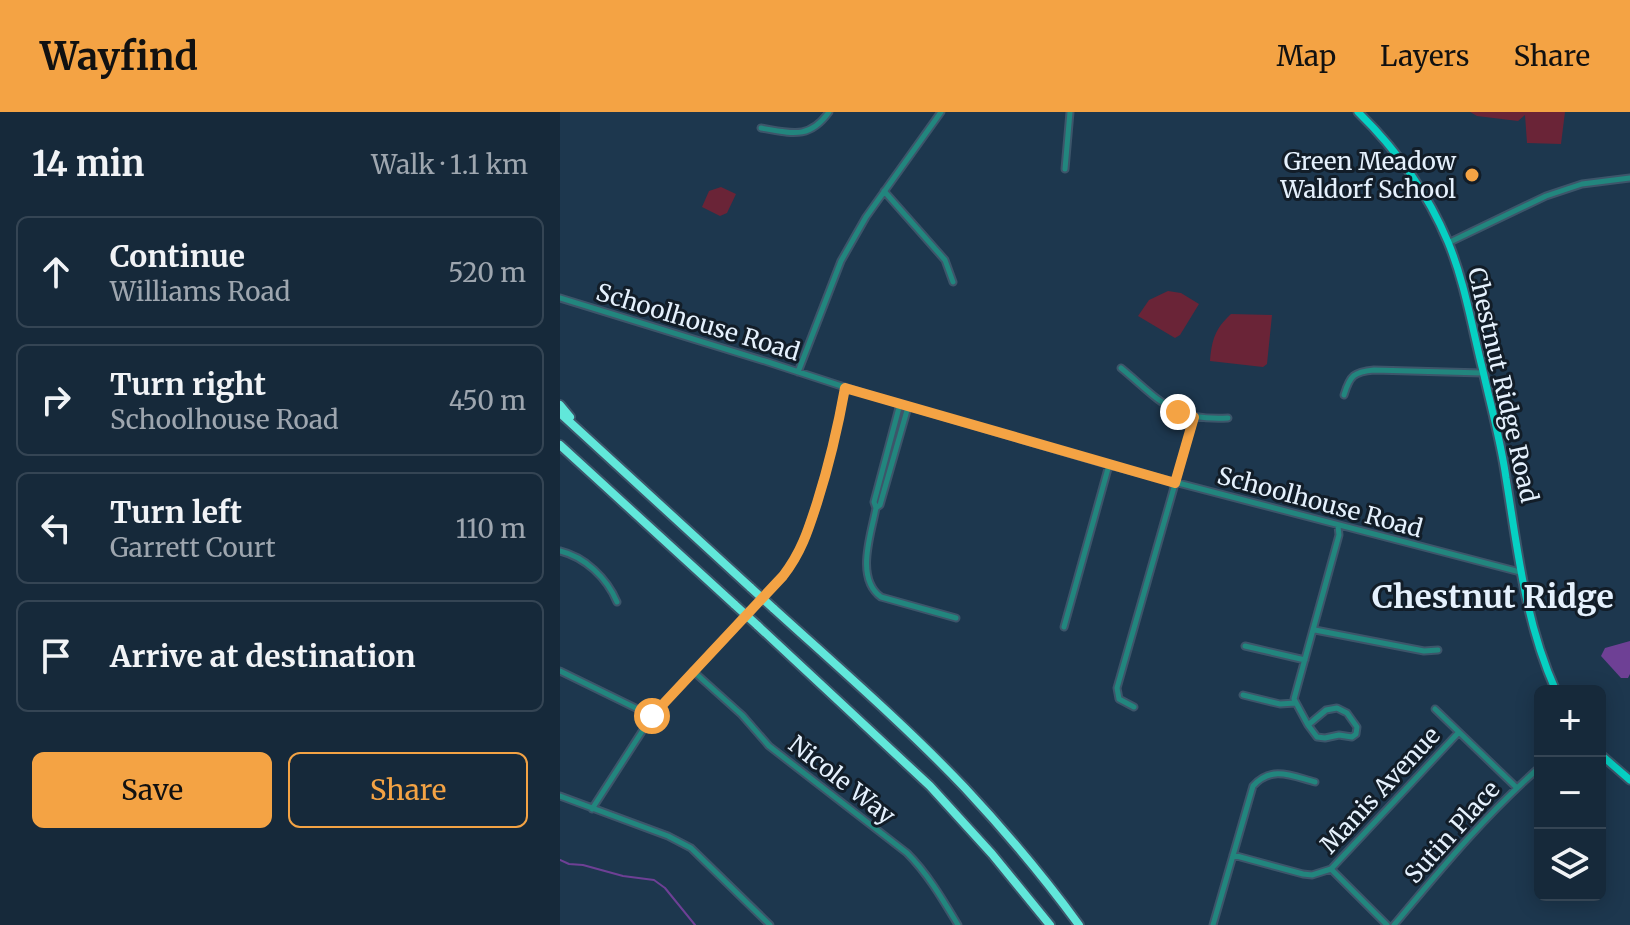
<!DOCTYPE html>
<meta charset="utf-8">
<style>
body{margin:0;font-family:Merriweather,serif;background:#1f3142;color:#f1f3f6}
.controls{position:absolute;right:24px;bottom:24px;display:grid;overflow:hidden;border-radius:12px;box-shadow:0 4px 20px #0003}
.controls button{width:72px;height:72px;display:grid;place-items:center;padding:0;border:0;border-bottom:2px solid #354554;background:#16293a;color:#f1f3f6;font:40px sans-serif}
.stop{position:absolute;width:24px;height:24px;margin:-18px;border:6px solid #f4a344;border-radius:50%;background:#fff}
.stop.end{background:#f4a344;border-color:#fff;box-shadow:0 2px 8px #0008}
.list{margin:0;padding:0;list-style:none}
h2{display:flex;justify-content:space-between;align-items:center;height:104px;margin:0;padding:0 32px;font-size:34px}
h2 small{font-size:26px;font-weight:400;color:#9ea6af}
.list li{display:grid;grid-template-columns:52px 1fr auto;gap:24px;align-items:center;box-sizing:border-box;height:112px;margin:0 16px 16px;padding:0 16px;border:2px solid #354554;border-radius:12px}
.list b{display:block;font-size:30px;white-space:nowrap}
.list p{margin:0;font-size:26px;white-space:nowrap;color:#9ea6af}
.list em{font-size:26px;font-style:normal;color:#9ea6af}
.actions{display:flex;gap:16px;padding:24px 32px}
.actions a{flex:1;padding:18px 0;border:2px solid #f4a344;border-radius:12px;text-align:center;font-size:28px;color:#f4a344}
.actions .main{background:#f4a344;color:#111}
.icon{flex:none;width:44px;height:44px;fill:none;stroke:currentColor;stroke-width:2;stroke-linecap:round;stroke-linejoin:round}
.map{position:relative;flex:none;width:1070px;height:813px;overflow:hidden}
header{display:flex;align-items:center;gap:48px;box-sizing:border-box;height:112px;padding:0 40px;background:#f4a344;color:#111}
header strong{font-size:38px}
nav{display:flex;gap:44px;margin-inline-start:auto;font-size:28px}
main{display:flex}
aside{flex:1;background:#16293a}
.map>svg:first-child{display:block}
.green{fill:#6a2437}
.water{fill:#6e4095}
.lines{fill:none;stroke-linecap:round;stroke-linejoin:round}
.stream{stroke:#6e4095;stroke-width:2}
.minor-casing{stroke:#3d556a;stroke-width:9}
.major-casing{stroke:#3d556a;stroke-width:11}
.highway-casing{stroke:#3d556a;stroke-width:12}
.minor{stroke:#22867e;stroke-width:5}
.major{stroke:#06d0c3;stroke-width:7}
.highway{stroke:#61e7da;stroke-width:8}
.highway-bridge-casing{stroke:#3d556a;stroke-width:12;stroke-linecap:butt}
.highway-bridge{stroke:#61e7da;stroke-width:8}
.route{stroke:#f4a344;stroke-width:10}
.poi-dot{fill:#f4a344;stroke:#121d28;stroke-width:3}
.labels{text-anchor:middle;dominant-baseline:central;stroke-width:6;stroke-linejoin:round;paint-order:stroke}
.poi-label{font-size:24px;fill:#e5f1fd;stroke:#121d28;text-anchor:end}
.street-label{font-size:24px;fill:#e5f1fd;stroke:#121d28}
.district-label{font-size:32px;font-weight:bold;fill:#e5f1fd;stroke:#121d28}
</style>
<header>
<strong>Wayfind</strong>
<nav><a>Map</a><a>Layers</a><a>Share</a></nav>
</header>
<main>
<aside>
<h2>14 min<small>Walk · 1.1 km</small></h2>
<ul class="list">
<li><svg class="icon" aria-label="ahead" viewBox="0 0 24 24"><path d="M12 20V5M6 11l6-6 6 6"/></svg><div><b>Continue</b><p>Williams Road</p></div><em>520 m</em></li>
<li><svg class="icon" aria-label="right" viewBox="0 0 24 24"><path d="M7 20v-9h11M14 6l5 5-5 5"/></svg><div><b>Turn right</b><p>Schoolhouse Road</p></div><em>450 m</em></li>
<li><svg class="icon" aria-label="left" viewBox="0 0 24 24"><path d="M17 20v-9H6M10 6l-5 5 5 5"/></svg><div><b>Turn left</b><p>Garrett Court</p></div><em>110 m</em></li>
<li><svg class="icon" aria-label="arrive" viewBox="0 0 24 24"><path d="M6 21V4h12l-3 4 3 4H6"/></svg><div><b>Arrive at destination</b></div></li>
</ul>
<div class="actions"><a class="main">Save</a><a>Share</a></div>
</aside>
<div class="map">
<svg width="1070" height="813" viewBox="0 0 1070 813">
<rect width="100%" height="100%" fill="#1d374e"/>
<path class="green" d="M910,0H1005L1001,32L967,31L965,3L958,9L917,4Z
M161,75L176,82L167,101L160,104L142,95L149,79Z
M608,179L621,181L639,192L620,223L615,226L578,204L589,188Z
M671,202L712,203L707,252L703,255L650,249C652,227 655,217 671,202Z"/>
<path class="water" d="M1070,529V562L1068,566H1061L1041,544L1045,536Z"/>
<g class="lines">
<path class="stream" d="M0,748L9,752L23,753L63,764L94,768L105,776L135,813"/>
<g class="minor-casing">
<path id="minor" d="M201,16C231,21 249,28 269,0
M505,57L510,0
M324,79L385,148L393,170
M888,131L986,84L1022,72L1070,66
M0,186L208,250L306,282L549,353L960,460
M561,256C601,289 612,309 668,306
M238,260L281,149L306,105L381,0
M784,283C790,263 794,260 814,258L923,261
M340,292L314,390L316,396C311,423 295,466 321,485L396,506
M316,396L320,393L348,295
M0,439C25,445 47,466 57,490
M504,515L549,353
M755,518L864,539L878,538
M685,534L745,548
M0,559L92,604
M133,559L182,603L209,634L347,741C368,762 383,788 398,813
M683,583L720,592L735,591
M574,595L559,587L557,576L634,305
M777,596L787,601L797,615L796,622L792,625L779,623L765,626L757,625L748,613L766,598Z
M875,597L957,676
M748,613L734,587L779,423L778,414
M0,684L108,724L131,736L210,813
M32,697L92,604L223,464C241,441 248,419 257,391C269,353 278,315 285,276
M673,743L743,762L752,763L771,757L899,620
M771,757L827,813
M653,813L693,674C712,653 732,664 755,670
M834,813C880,758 926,702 980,655"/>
</g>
<g class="major-casing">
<path id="major" d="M798,0C836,37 867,80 888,130C905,171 912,216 923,259C931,295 941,330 946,366C958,440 965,510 996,579
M1040,642L1070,668"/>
</g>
<g class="highway-casing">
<path id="highway" d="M0,293L10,305
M0,301L191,476
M0,333L175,493
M213,496C278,555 345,613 405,676C446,720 484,765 519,813
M197,513L370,674L432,742L490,813"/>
</g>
<use href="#minor" class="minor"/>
<use href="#major" class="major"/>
<use href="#highway" class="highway"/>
<g class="highway-bridge-casing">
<path id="highway-bridge" d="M191,476L213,496
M175,493L197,513"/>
</g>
<use href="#highway-bridge" class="highway-bridge"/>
</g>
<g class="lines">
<path class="route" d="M92,604L223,464C241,441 248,419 257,391C269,353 278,315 285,276L615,371L634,305L618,300"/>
</g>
<circle class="poi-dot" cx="912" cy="63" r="8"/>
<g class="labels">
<g class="poi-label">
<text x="896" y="49">Green Meadow<tspan x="896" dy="28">Waldorf School</tspan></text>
</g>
<g class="street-label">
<text transform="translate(138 210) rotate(17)">Schoolhouse Road</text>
<text transform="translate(943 273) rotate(77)">Chestnut Ridge Road</text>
<text transform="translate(760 390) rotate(15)">Schoolhouse Road</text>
<text transform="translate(282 668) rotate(38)">Nicole Way</text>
<text transform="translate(820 678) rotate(-47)">Manis Avenue</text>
<text transform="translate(892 720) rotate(-48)">Sutin Place</text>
</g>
<g class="district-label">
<text x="933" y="485">Chestnut Ridge</text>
</g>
</g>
</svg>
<div class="controls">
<button>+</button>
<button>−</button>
<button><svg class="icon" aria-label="layers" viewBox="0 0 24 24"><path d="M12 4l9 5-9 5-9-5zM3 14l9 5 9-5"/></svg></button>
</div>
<div class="stop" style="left:92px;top:604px"></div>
<div class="stop end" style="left:618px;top:300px"></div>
</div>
</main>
